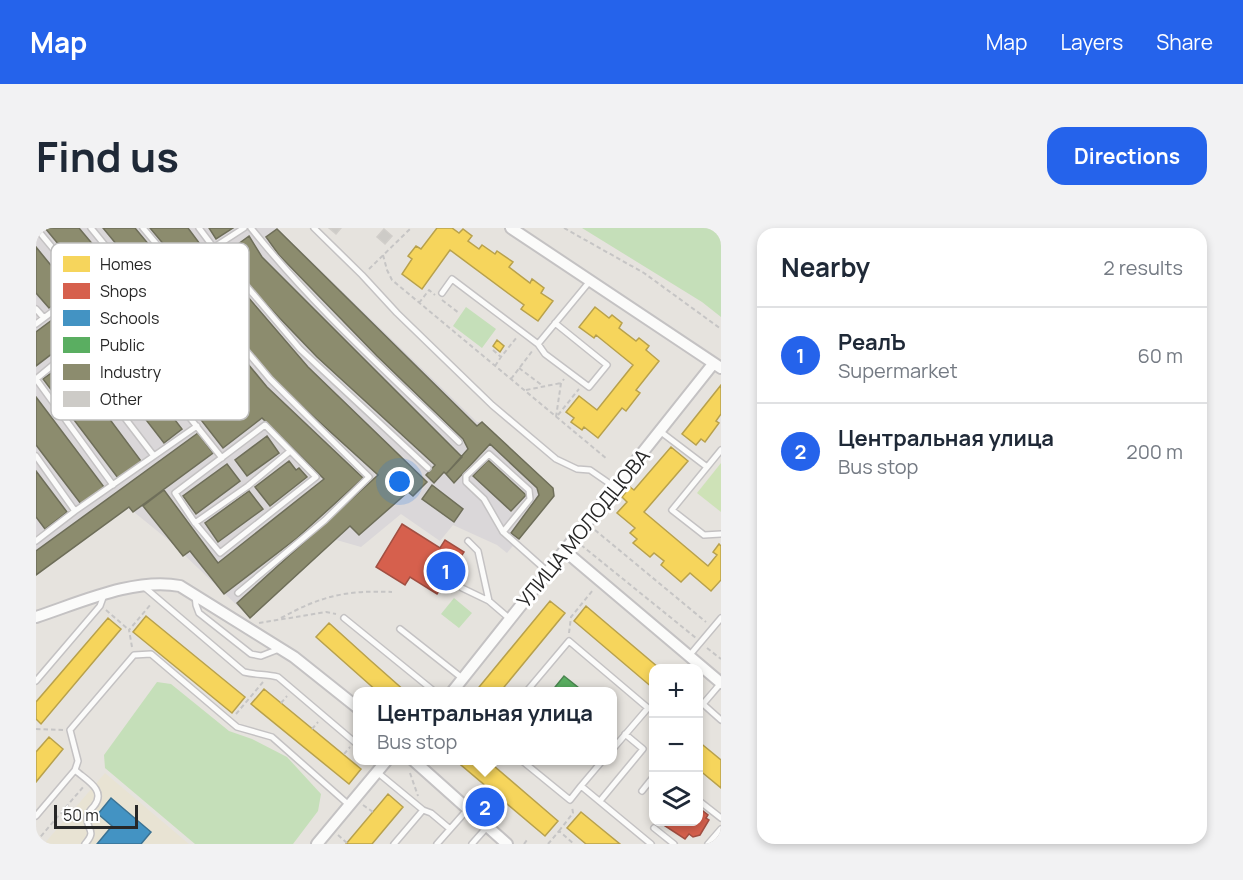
<!DOCTYPE html>
<meta charset="utf-8">
<style>
body{margin:0;font-family:Manrope,sans-serif;background:#f2f2f3;color:#1f2937}
.controls{position:absolute;right:18px;bottom:18px;display:grid;overflow:hidden;border-radius:12px;box-shadow:0 3px 9px #0003}
.controls button{width:54px;height:54px;display:grid;place-items:center;padding:0;border:0;border-bottom:2px solid #e0e1e3;background:#fff;color:#1f2937;font:30px sans-serif}
.scale{position:absolute;left:18px;bottom:15px;width:84px;box-sizing:border-box;padding-left:6px;border:3px solid #272727;border-top:0;font-size:16px;line-height:21px;white-space:nowrap;color:#272727;-webkit-text-stroke:4px #fff;paint-order:stroke}
.you{position:absolute;left:364px;top:254px;width:21px;height:21px;margin:-15px;border:4px solid #fff;border-radius:50%;background:#1a73e8;box-shadow:0 0 0 9px #1a73e833}
.badge{display:grid;place-items:center;width:39px;height:39px;border-radius:50%;background:#2563eb;color:#fff;font-size:20px;font-weight:700}
.pin{position:absolute;translate:-50% -50%;border:3px solid #fff;box-shadow:0 2px 6px #0006}
.popup{position:absolute;left:317px;top:459px;width:264px;height:78px;box-sizing:border-box;display:grid;place-content:center;border-radius:12px;background:#fff;filter:drop-shadow(0 2px 4px #0005);font-size:20px;white-space:nowrap;color:#747a83}
.popup b{font-size:22px;color:#1f2937}
.popup::after{content:'';position:absolute;left:50%;top:100%;margin-left:-12px;border:12px solid transparent;border-top-color:#fff}
.list{margin:0;padding:0;list-style:none}
h2{display:flex;justify-content:space-between;align-items:center;height:78px;margin:0;padding:0 24px;font-size:26px}
h2 small{font-size:20px;font-weight:400;color:#747a83}
.list li{display:grid;grid-template-columns:39px 1fr auto;gap:18px;align-items:center;box-sizing:border-box;height:96px;padding:0 24px;border-top:2px solid #e0e1e3}
.list b{display:block;font-size:22px;white-space:nowrap}
.list p{margin:0;font-size:20px;white-space:nowrap;color:#747a83}
.list em{font-size:20px;font-style:normal;color:#747a83}
.icon{flex:none;width:33px;height:33px;fill:none;stroke:currentColor;stroke-width:2;stroke-linecap:round;stroke-linejoin:round}
.map{position:relative;flex:none;width:685px;height:616px;overflow:hidden;border-radius:18px}
header{display:flex;align-items:center;gap:36px;box-sizing:border-box;height:84px;padding:0 30px;background:#2563eb;color:#fff}
header strong{font-size:28px}
nav{display:flex;gap:33px;margin-inline-start:auto;font-size:21px}
.intro{display:flex;align-items:center;justify-content:space-between;box-sizing:border-box;height:144px;padding:0 36px}
h1{margin:0;font-size:42px}
.button{padding:15px 27px;border-radius:18px;background:#2563eb;color:#fff;font-size:21px;font-weight:700}
main{display:flex;gap:36px;padding:0 36px}
aside{flex:1;background:#fff;border-radius:18px;box-shadow:0 3px 9px #0003}
.map>svg:first-child{display:block}
.industrial{fill:#dad7d9}
.education{fill:#e8e3d3}
.green{fill:#c5dfb9}
.pitch{fill:#cee2b7}
.homes{fill:#f6d55c;stroke:#b8a14c;stroke-width:1.5}
.shops{fill:#d6604d;stroke:#a24f42;stroke-width:1.5}
.schools{fill:#4393c3;stroke:#3b7394;stroke-width:1.5}
.public{fill:#5aae61;stroke:#4b8650;stroke-width:1.5}
.industry{fill:#8c8c6e;stroke:#6e6e59;stroke-width:1.5}
.building{fill:#cdcbc7;stroke:#d1ceca;stroke-width:1.5}
.lines{fill:none;stroke-linecap:round;stroke-linejoin:round}
.lane-casing{stroke:#c4c2c3;stroke-width:8}
.street-casing{stroke:#c4c2c3;stroke-width:14}
.path{stroke:#c6c5c5;stroke-width:2;stroke-dasharray:4.5 3;stroke-linecap:butt}
.lane{stroke:#fbfbfa;stroke-width:5}
.street{stroke:#fbfbfa;stroke-width:10}
.labels{text-anchor:middle;dominant-baseline:central;stroke-width:6;stroke-linejoin:round;paint-order:stroke}
.street-label{font-size:20px;fill:#272727;stroke:#fff}
.key{fill:#fff;stroke:#bebebe;stroke-width:1.5}
.key-label{font-size:16px;fill:#272727}
</style>
<header>
<strong>Map</strong>
<nav><a>Map</a><a>Layers</a><a>Share</a></nav>
</header>
<div class="intro"><h1>Find us</h1><a class="button">Directions</a></div>
<main>
<div class="map">
<svg width="685" height="616" viewBox="0 0 685 616">
<rect width="100%" height="100%" fill="#e6e3de"/>
<path class="industrial" d="M0,0H241L441,194H446L517,260L518,268L471,325L461,317L417,297L404,313L365,286L325,319L297,311L214,390L136,315L93,280L0,347Z"/>
<path class="education" d="M69,545L153,616H8Z"/>
<path class="green" d="M546,0H685V89L666,74Z
M430,79L460,101L446,120L417,98Z
M418,370L436,385L423,400L405,386Z
M121,454L135,456L193,503L216,511L251,529L285,566L282,583L257,616H159L69,540L68,527Z"/>
<path class="pitch" d="M685,235V284L661,265Z"/>
<path class="homes" d="M401,0H416L423,5L427,1L436,8L432,13L443,21L446,17L459,26L461,23L477,34L473,39L494,55L496,51L508,60L505,65L517,73L502,93L485,81L488,77L414,22L386,61L366,46L376,31L372,28L380,18L385,21Z
M559,79L573,90L576,87L586,95L583,100L600,113L603,110L613,118L610,122L623,133L600,162L604,165L590,183L586,180L562,210L548,199L546,202L535,194L538,190L530,184L543,168L561,182L597,137L560,107L558,110L543,99Z
M461,112L468,118L464,124L457,118Z
M685,157V186L680,193L683,195L669,214L665,211L660,217L646,206Z
M635,219L652,233L608,284L672,338L681,327L677,324L683,316L685,318V352L675,363L654,345L645,354L625,337L628,333L618,325L614,329L597,315L601,311L594,305L599,300L581,285L591,274L586,269L594,259L598,262Z
M514,373L529,385L464,464H439Z
M550,378L623,440H618V461L538,393Z
M110,388L209,469L196,485L97,404Z
M72,390L85,401L5,496L0,491V474Z
M293,395L335,433L370,464H342L280,409Z
M228,461L325,541L313,556L215,476Z
M13,509L27,521L0,554V524Z
M662,513L685,532V560L662,541Z
M419,532H451L522,593L509,608Z
M352,566L367,579L336,616H310Z
M545,584L562,598L584,616H550L531,600Z"/>
<path class="shops" d="M366,296L404,320L409,312L428,324L401,366L374,349L369,357L340,339Z
M662,579L672,587L670,590L673,592L664,607L657,609L653,606L649,611L623,594H662Z"/>
<path class="schools" d="M75,570L115,604L105,616H61L76,598L62,586Z"/>
<path class="public" d="M528,448L548,464H515Z"/>
<path class="industry" d="M9,0H43L101,69L80,86Z
M67,0H99L134,42L114,57Z
M114,0H152L167,20L145,37Z
M173,0H197L180,11Z
M241,1L441,198L446,194L517,260L518,268L483,311L475,305L503,267L501,260L454,216L418,255L410,246L432,221L427,211L341,128L243,27L230,9Z
M213,8L226,29L426,229L410,246L408,244L398,255L390,247L399,237L281,129L211,56L190,25Z
M0,19L35,62L13,80L0,65Z
M181,33L272,139L391,254L377,268L372,264L323,307L314,298L214,390L201,375L342,247L236,151L158,51Z
M140,49L231,159L327,250L261,310L188,366L154,323L147,328L107,278L128,262L182,335L288,251L226,190L187,220L87,92L107,77L190,177L198,178L205,171L120,65Z
M48,68L64,89L0,138V104Z
M71,103L146,201L128,215L52,117Z
M31,134L105,233L82,250L7,151Z
M0,169L68,259L45,276L0,217Z
M162,205L177,225L97,284L93,279L0,347V323Z
M231,208L243,225L211,248L199,232Z
M452,232L490,267L475,283L437,248Z
M253,233L260,242L263,240L271,249L234,278L219,259Z
M191,236L204,253L160,286L147,268Z
M0,243L31,284L9,301L0,289Z
M396,257L427,281L418,294L386,271Z
M213,263L227,281L182,314L169,295Z"/>
<path class="building" d="M293,0H305L300,6Z
M348,1L356,8L349,16L341,9Z"/>
<g class="lines">
<g class="lane-casing">
<path id="lane" d="M0,0L49,59
M55,0L194,171
M107,0L234,151L333,249L289,292L202,365
M163,0L178,20L264,121L392,240
M215,0C277,78 352,145 423,214
M278,0L326,47L361,85L456,177L520,231L541,241L554,242L580,260
M406,65L416,51L502,116L554,53
M0,81L8,90
M0,96L49,59L186,230
M502,116L509,126L553,159L571,137L519,95
M36,121L118,228
M0,151L36,121L143,42L208,0
M0,151L77,257
M229,197L280,249L184,325L159,295L139,265Z
M625,204L671,239
M685,222L636,282L668,307L685,306
M0,228L39,283
M159,295L212,258L253,224
M467,304L494,271L493,262L453,226L430,248V254L448,271L467,304L512,344
M0,313L39,283L161,198
M432,313L442,323L453,373L474,391
M107,358L208,444C220,447 231,446 242,449L322,517
M426,360L453,373
M159,367L160,377L163,385L215,426L225,428L243,421
M308,390L399,464
M364,401L426,450
M653,428L685,390
M0,453L64,378L68,367
M685,455L667,476L685,492
M490,464L533,413L612,480L576,522
M485,532L534,572L545,558L615,616
M39,542C50,552 71,562 58,578C55,581 51,585 51,590C51,603 61,602 49,616
M341,544L387,582L395,585L414,601
M545,558L567,532
M606,563L618,548
M662,572L685,590
M564,573L607,521L589,506
M0,588L39,542L42,533L34,502L98,427L115,426L201,499L236,509L313,577
M618,600L638,616
M358,616L387,582
M401,616L431,582
M436,616L451,599
M672,616L685,601"/>
</g>
<g class="street-casing">
<path id="street" d="M475,0L685,140
M529,323L685,455
M0,389C43,375 99,349 144,358L258,429L322,480
M416,464L677,136
M377,532L471,616
M281,616L351,532"/>
</g>
<path class="path" d="M528,0L608,45L685,101
M347,27L351,42L356,52L571,231
M333,41L375,0
M406,72L423,85
M383,75L393,62L399,67
M457,122L465,129L481,109
M459,138L465,129
M483,140L507,158
M475,151L497,122
M490,162L525,155
M522,187L543,161
M520,189L525,155L528,151
M559,302L670,394
M545,317L660,410
M70,382L93,402
M245,390C285,368 310,362 356,364
M223,395L290,384L300,386
M533,405L535,389L557,362
M96,419L93,402L115,376
M671,420L685,431
M245,475L251,468
M200,486L227,454
M0,501L27,502
M276,501L282,494
M308,526L314,519
M374,545L382,568
M327,577L337,584
M523,603L537,585L536,578
M302,607L311,615
M0,614L48,558
M488,616L491,612
M512,616L523,603L538,616"/>
<use href="#lane" class="lane"/>
<use href="#street" class="street"/>
</g>
<g class="labels">
<g class="street-label">
<text transform="translate(547 300) rotate(-51)">УЛИЦА МОЛОДЦОВА</text>
</g>
</g>
<rect x="15" y="15" width="198" height="177" rx="9" class="key"/>
<rect x="27" y="28" width="27" height="16" fill="#f6d55c"/>
<rect x="27" y="55" width="27" height="16" fill="#d6604d"/>
<rect x="27" y="82" width="27" height="16" fill="#4393c3"/>
<rect x="27" y="109" width="27" height="16" fill="#5aae61"/>
<rect x="27" y="136" width="27" height="16" fill="#8c8c6e"/>
<rect x="27" y="163" width="27" height="16" fill="#cdcbc7"/>
<g class="key-label">
<text x="64" y="42">Homes</text>
<text x="64" y="69">Shops</text>
<text x="64" y="96">Schools</text>
<text x="64" y="123">Public</text>
<text x="64" y="150">Industry</text>
<text x="64" y="177">Other</text>
</g>
</svg>
<div class="controls">
<button>+</button>
<button>−</button>
<button><svg class="icon" aria-label="layers" viewBox="0 0 24 24"><path d="M12 4l9 5-9 5-9-5zM3 14l9 5 9-5"/></svg></button>
</div>
<div class="scale">50 m</div>
<div class="you"></div>
<div class="pin badge" style="left:410px;top:343px">1</div>
<div class="pin badge" style="left:449px;top:579px">2</div>
<div class="popup"><b>Центральная улица</b>Bus stop</div>
</div>
<aside>
<h2>Nearby<small>2 results</small></h2>
<ul class="list">
<li><span class="badge">1</span><div><b>РеалЪ</b><p>Supermarket</p></div><em>60 m</em></li>
<li><span class="badge">2</span><div><b>Центральная улица</b><p>Bus stop</p></div><em>200 m</em></li>
</ul>
</aside>
</main>
